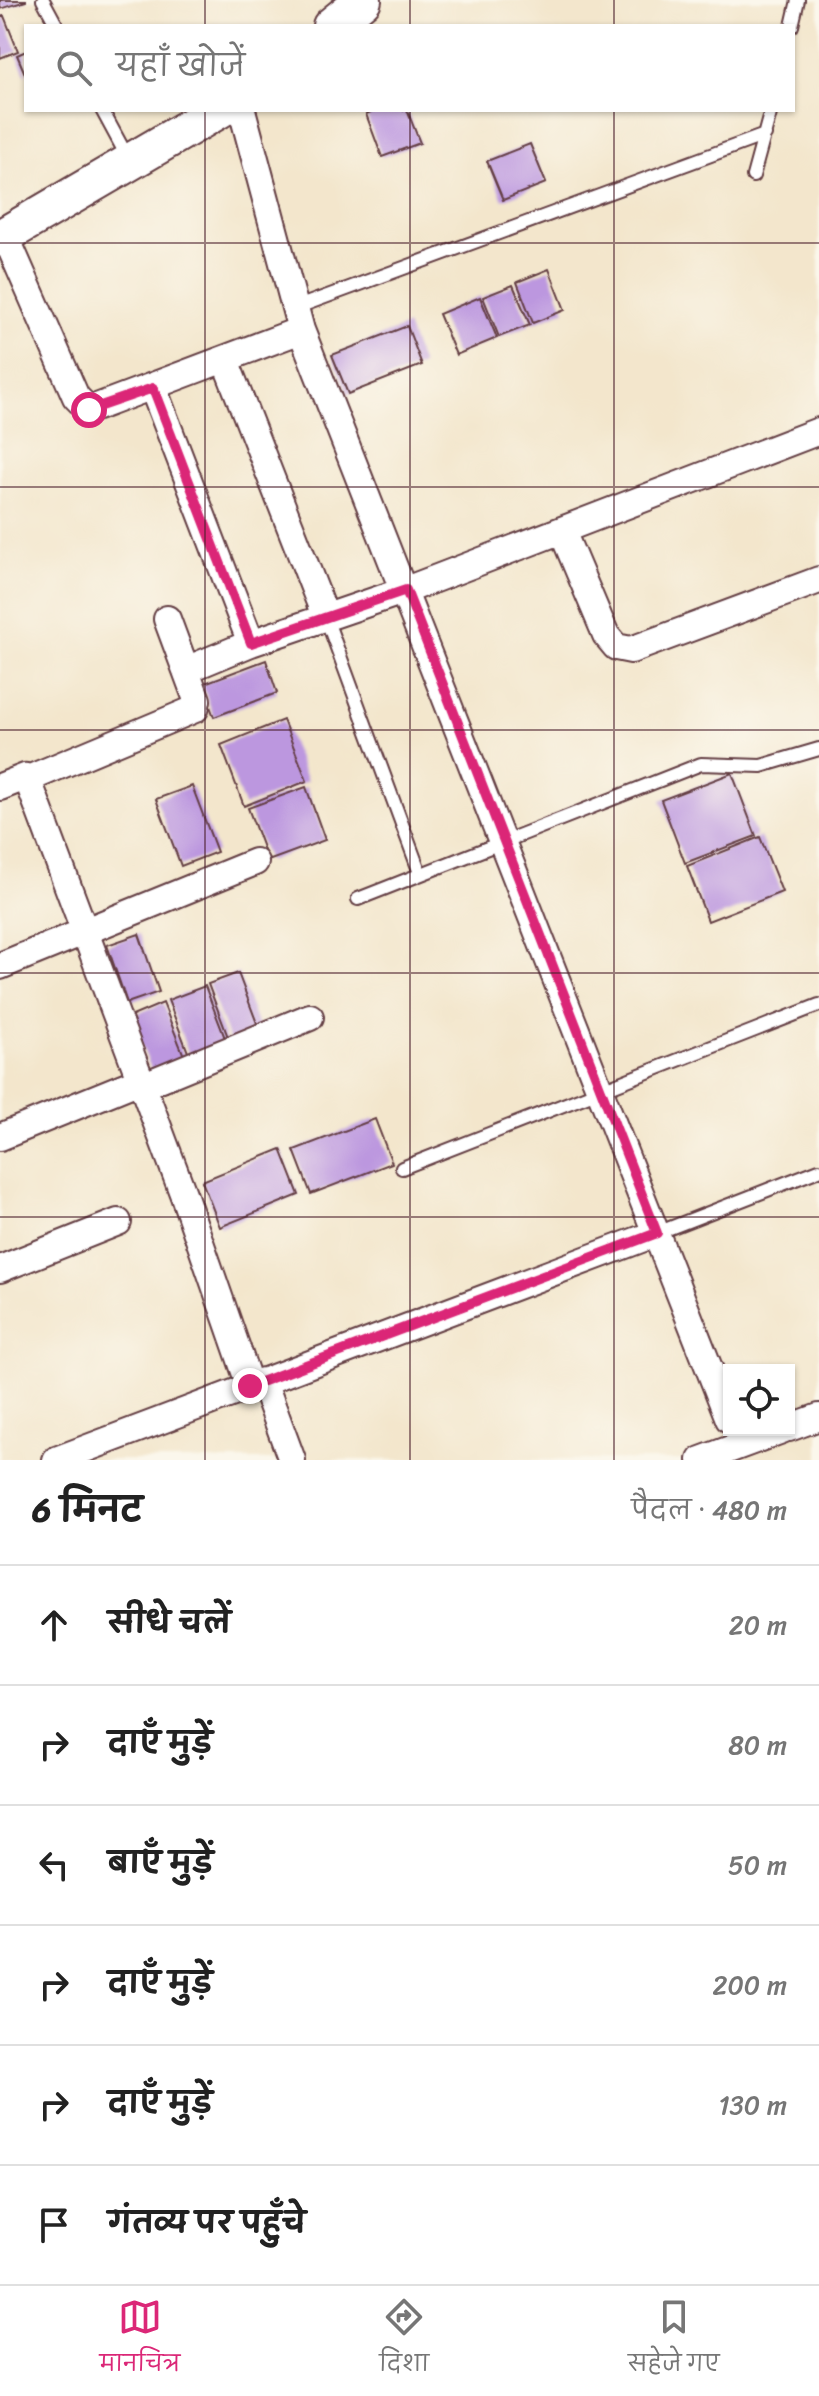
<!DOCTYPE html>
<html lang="hi">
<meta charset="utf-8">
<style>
body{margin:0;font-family:Sriracha,"Playpen Sans Deva",sans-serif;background:#f2f2f2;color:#222}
.controls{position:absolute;right:24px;bottom:24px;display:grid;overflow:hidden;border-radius:0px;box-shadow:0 2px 6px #0004}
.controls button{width:72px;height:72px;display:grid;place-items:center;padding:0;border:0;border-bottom:2px solid #e0e0e0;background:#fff;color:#222;font:40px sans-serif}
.stop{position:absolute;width:24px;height:24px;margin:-18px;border:6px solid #db2777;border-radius:50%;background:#fff}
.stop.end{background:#db2777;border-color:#fff;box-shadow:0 2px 8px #0008}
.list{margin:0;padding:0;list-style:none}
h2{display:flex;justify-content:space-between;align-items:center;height:104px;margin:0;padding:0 32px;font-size:34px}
h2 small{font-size:26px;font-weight:400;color:#767676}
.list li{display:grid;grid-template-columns:52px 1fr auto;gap:24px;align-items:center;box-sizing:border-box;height:120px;padding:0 32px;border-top:2px solid #e0e0e0}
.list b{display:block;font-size:30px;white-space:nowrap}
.list em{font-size:26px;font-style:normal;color:#767676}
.icon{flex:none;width:44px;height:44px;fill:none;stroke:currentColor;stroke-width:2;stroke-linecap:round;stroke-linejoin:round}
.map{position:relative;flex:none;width:819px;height:1460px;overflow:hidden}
.search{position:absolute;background:#fff;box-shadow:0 2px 6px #0004;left:24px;right:24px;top:24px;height:88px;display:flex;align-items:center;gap:20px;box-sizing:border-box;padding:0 28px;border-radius:0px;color:#767676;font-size:30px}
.sheet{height:824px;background:#fff}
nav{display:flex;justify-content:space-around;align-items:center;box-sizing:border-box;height:112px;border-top:2px solid #e0e0e0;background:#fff;font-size:22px;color:#767676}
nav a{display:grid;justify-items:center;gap:4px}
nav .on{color:#db2777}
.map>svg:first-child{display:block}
.building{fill:#bc97df}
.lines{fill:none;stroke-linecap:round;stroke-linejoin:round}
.lane-casing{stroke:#633d43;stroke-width:16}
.street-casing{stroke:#633d43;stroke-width:30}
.secondary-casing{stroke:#633d43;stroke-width:40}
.lane{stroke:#fff;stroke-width:12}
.street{stroke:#fff;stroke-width:26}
.secondary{stroke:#fff;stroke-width:36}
.route{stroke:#db2777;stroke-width:10}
.grid{fill:none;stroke:#4a1f2b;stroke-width:2;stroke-opacity:0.55}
</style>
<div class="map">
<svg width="819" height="1460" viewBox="0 0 819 1460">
<rect width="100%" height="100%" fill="#fbf7ec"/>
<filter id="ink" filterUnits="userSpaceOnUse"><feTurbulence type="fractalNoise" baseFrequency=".0125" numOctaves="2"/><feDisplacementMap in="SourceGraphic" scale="16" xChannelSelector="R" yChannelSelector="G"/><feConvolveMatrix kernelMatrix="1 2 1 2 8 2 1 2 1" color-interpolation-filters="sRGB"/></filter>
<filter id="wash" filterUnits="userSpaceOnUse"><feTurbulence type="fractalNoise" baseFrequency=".006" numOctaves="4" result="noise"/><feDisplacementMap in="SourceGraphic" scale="32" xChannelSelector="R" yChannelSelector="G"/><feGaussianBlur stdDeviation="1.8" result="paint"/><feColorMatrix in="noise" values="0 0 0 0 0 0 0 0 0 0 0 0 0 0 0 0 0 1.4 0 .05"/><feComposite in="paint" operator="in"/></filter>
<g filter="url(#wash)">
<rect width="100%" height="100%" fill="#f3e6cc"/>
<g id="blocks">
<path class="building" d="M0,0H26V1L0,9Z
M4,16L18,51L0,58V17Z
M26,51V76L17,55Z
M376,110H407L420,143L382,157L366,114Z
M530,144L546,183L503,200L487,161Z
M549,269L565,310L533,323L517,282Z
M513,285L530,325L499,337L483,297Z
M480,297L497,338L456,355L439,314Z
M407,326L422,365L348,394L332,355Z
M266,660L277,693L214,717L202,684Z
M283,720L307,781L244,806L221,745Z
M732,773L756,836L685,863L661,800Z
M192,786L217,852L181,866L156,799Z
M306,787L325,840L268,861L248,808Z
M760,837L782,892L708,921L687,866Z
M139,934L159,992L127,1003L107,945Z
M238,973L261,1034L231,1045L208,984Z
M205,986L228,1046L191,1060L168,1000Z
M163,1003L186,1061L153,1074L130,1017Z
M375,1119L392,1163L311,1194L294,1150Z
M281,1149L299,1195L220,1227L202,1181Z"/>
</g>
</g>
<g filter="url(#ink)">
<use href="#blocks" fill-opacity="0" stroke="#633d43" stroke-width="2"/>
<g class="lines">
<g class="lane-casing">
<path id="lane" d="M43,0L57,26
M792,26L798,0
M102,110L129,160
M753,176L771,110
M295,308L765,135
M326,618L420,873
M358,899L701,764L761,766L819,749
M402,1168L819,1005
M657,1233L819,1170"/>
</g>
<g class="street-casing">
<path id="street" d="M242,110L301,330L729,1419
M5,235L76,397L89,410L301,330
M225,360L326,618
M153,388L251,643
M562,531L606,635L616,647L631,650L819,580
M198,665L251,643L406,590L819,431
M28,779L195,709L197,700L167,619
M0,787L25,777L28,780L184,1196L250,1386
M0,966L255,862
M142,1086L310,1017
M0,1137L140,1080
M0,1269L118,1222
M263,1381L292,1460
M789,1428L819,1417
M56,1460L657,1233
M701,1460L782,1430"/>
</g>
<g class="secondary-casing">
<path id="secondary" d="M331,26L363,0
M0,238L219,110"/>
</g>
<use href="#lane" class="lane"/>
<use href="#street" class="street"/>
<use href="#secondary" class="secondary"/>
</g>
</g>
<g class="lines" filter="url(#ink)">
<path class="route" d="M89,410L153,388L251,643L406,590L657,1233L250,1386"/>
</g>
<path class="grid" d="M205,0V26M410,0V26M614,0V26M205,110V1460M410,110V1460M614,110V1460M0,243H819M0,487H819M0,730H819M0,973H819M0,1217H819"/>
</svg>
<div class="controls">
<button><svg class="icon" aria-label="locate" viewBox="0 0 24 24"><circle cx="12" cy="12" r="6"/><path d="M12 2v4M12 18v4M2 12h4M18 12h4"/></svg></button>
</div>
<div class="stop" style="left:89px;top:410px"></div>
<div class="stop end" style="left:250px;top:1386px"></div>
<div class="search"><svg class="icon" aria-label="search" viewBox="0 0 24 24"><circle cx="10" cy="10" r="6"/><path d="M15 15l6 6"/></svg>यहाँ खोजें</div>
</div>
<section class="sheet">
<h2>6 मिनट<small>पैदल · 480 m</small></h2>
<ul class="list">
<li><svg class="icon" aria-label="ahead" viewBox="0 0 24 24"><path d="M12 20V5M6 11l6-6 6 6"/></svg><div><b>सीधे चलें</b></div><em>20 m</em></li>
<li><svg class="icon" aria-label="right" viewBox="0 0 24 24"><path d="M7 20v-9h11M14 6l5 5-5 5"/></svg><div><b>दाएँ मुड़ें</b></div><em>80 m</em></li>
<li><svg class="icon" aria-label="left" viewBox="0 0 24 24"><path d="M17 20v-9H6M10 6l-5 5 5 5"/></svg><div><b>बाएँ मुड़ें</b></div><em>50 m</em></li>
<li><svg class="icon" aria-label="right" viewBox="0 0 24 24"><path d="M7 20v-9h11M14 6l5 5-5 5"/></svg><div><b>दाएँ मुड़ें</b></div><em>200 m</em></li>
<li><svg class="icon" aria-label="right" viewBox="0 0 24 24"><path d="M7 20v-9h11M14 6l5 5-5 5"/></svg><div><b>दाएँ मुड़ें</b></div><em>130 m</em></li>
<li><svg class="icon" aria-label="arrive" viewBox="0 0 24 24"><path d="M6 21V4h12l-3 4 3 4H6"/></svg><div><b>गंतव्य पर पहुँचे</b></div></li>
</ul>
</section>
<nav>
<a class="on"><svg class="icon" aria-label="map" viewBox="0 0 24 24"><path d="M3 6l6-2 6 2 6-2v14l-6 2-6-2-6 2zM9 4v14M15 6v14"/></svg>मानचित्र</a>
<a><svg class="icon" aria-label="directions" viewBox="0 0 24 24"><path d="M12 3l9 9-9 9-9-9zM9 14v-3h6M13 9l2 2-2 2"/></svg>दिशा</a>
<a><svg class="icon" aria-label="saved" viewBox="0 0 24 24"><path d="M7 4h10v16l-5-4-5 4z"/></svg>सहेजे गए</a>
</nav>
